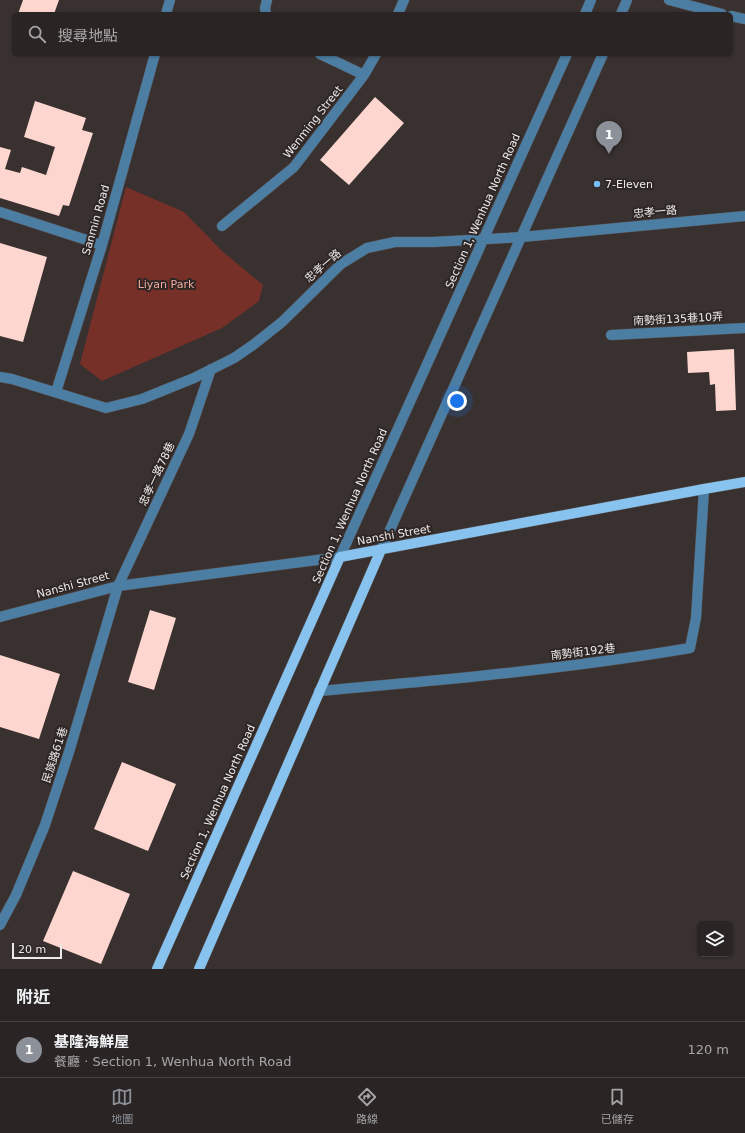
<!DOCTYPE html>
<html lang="zh-TW">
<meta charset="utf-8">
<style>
body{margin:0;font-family:"DejaVu Sans","Noto Sans TC",sans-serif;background:#322d2c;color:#f1f3f6}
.controls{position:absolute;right:12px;bottom:12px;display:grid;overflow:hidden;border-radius:6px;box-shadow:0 1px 3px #0004}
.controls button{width:36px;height:36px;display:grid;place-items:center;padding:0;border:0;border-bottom:1px solid #464241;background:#2a2524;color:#f1f3f6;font:20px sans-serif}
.scale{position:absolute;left:12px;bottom:10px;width:50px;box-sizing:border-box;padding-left:4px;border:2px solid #eee9e9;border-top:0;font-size:11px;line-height:14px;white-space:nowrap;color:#eee9e9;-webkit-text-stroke:3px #2e2726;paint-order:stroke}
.you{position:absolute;left:457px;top:401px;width:14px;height:14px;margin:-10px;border:3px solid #fff;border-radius:50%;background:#1a73e8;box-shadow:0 0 0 6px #1a73e833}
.badge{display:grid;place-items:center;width:26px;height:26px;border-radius:50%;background:#8c9099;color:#fff;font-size:13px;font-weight:700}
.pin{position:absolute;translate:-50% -33px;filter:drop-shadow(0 1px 2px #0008)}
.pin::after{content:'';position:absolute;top:21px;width:14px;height:12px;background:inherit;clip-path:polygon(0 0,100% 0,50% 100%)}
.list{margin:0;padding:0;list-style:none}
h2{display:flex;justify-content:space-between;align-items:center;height:52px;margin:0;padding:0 16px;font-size:17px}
h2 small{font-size:13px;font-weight:400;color:#a5a5a6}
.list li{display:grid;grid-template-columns:26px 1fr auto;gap:12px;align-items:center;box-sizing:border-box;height:56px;padding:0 16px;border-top:1px solid #464241}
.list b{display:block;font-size:15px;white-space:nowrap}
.list p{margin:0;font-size:13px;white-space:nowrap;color:#a5a5a6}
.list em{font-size:13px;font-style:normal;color:#a5a5a6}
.icon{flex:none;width:22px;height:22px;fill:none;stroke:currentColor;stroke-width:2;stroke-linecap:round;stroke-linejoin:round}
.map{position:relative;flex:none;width:745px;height:969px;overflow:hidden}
.search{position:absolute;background:#2a2524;box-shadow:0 1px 3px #0004;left:12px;right:12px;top:12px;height:44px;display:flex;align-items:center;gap:10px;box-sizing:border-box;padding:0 14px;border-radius:6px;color:#a5a5a6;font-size:15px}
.sheet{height:108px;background:#2a2524}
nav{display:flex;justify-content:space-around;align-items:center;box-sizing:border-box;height:56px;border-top:1px solid #464241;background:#2a2524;font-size:11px;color:#a5a5a6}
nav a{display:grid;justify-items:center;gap:2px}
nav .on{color:#8c9099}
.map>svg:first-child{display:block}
.green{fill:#763027}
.building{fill:#fdd6cf}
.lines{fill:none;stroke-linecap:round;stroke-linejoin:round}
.minor-casing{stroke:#554e4e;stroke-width:11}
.major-casing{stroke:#554e4e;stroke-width:11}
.minor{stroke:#4c7da2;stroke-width:10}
.major{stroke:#88c3f0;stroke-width:10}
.poi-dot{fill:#76c0f7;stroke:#2e2726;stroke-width:1.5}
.labels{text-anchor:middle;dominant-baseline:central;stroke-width:4;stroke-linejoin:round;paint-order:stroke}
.street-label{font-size:11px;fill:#eee9e9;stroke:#2e2726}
.poi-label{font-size:11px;fill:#eee9e9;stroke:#2e2726;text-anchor:start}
.park-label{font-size:11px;fill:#f2aa9e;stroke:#2e2726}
</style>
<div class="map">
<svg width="745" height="969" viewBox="0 0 745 969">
<rect width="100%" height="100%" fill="#383130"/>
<path class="green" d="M126,187L184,212L222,251L263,285L259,301L222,328L102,381L80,364Z"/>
<path class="building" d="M23,0H59L54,14H18Z
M375,97L404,123L349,185L320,160Z
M35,101L86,118L82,130L93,133L69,206L63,205L59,216L0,198V147L11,150L5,169L20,173L22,167L46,175L55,147L24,137Z
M0,243L47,257L23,342L0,336Z
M734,349L736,410L716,411L715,384L710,385L709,372L688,373L687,352Z
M150,610L176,618L154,690L128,682Z
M0,655L60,674L39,739L0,727Z
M122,762L176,784L148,851L94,829Z
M73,871L130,894L101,964L43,941Z"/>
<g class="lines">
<g class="minor-casing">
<path id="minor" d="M669,0L722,14
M166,14L170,0
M266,14L265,8L267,0
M398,14L404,0
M585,14L591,0
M621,14L627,0
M731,16L745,19
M320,54L364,75
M0,212L102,245
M222,226L294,167L364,75L376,54
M611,335L745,328
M0,377L12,379L106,408L142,399L194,378L234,358L253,345L282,322L341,264L367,248L395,242H433L522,237L745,216
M56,392L102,245L155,54
M381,550L603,54
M0,617L118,586L340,557L567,54
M319,691C443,680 567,669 690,648L696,618L704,489
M0,925L16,895L45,825L69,752L118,586L189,434L211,369"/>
</g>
<g class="major-casing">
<path id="major" d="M157,969L340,557L704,489L745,482
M199,969L381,550"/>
</g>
<use href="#minor" class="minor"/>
<use href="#major" class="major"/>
</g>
<circle class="poi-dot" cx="597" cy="184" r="4"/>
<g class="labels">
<g class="street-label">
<text transform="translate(313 122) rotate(-52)">Wenming Street</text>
<text transform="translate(483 211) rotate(-66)">Section 1, Wenhua North Road</text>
<text transform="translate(655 212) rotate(-5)">忠孝一路</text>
<text transform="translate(96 220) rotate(-74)">Sanmin Road</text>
<text transform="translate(323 266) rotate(-41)">忠孝一路</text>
<text transform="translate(678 319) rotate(-3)">南勢街135巷10弄</text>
<text transform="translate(157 474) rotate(-65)">忠孝一路78巷</text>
<text transform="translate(350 506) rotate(-66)">Section 1, Wenhua North Road</text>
<text transform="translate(394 535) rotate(-10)">Nanshi Street</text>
<text transform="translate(73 585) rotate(-15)">Nanshi Street</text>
<text transform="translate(583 652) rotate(-7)">南勢街192巷</text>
<text transform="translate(55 755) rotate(-72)">民族路61巷</text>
<text transform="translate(218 802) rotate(-66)">Section 1, Wenhua North Road</text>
</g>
<g class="poi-label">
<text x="605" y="184">7-Eleven</text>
</g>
<g class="park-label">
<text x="166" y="284">Liyan Park</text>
</g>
</g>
</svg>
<div class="controls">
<button><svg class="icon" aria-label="layers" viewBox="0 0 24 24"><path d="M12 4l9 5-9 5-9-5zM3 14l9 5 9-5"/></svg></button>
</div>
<div class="scale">20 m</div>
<div class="you"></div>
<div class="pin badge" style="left:609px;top:154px">1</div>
<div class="search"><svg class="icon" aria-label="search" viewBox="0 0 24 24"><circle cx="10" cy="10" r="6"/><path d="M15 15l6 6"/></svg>搜尋地點</div>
</div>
<section class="sheet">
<h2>附近<small></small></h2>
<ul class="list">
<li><span class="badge">1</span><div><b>基隆海鮮屋</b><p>餐廳 · Section 1, Wenhua North Road</p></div><em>120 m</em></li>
</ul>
</section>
<nav>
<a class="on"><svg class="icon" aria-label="map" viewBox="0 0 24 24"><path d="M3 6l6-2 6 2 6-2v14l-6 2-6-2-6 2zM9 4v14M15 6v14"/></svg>地圖</a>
<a><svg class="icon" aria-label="directions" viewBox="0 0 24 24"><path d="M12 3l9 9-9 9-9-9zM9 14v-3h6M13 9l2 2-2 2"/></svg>路線</a>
<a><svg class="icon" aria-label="saved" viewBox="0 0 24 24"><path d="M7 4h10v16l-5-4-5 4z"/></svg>已儲存</a>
</nav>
